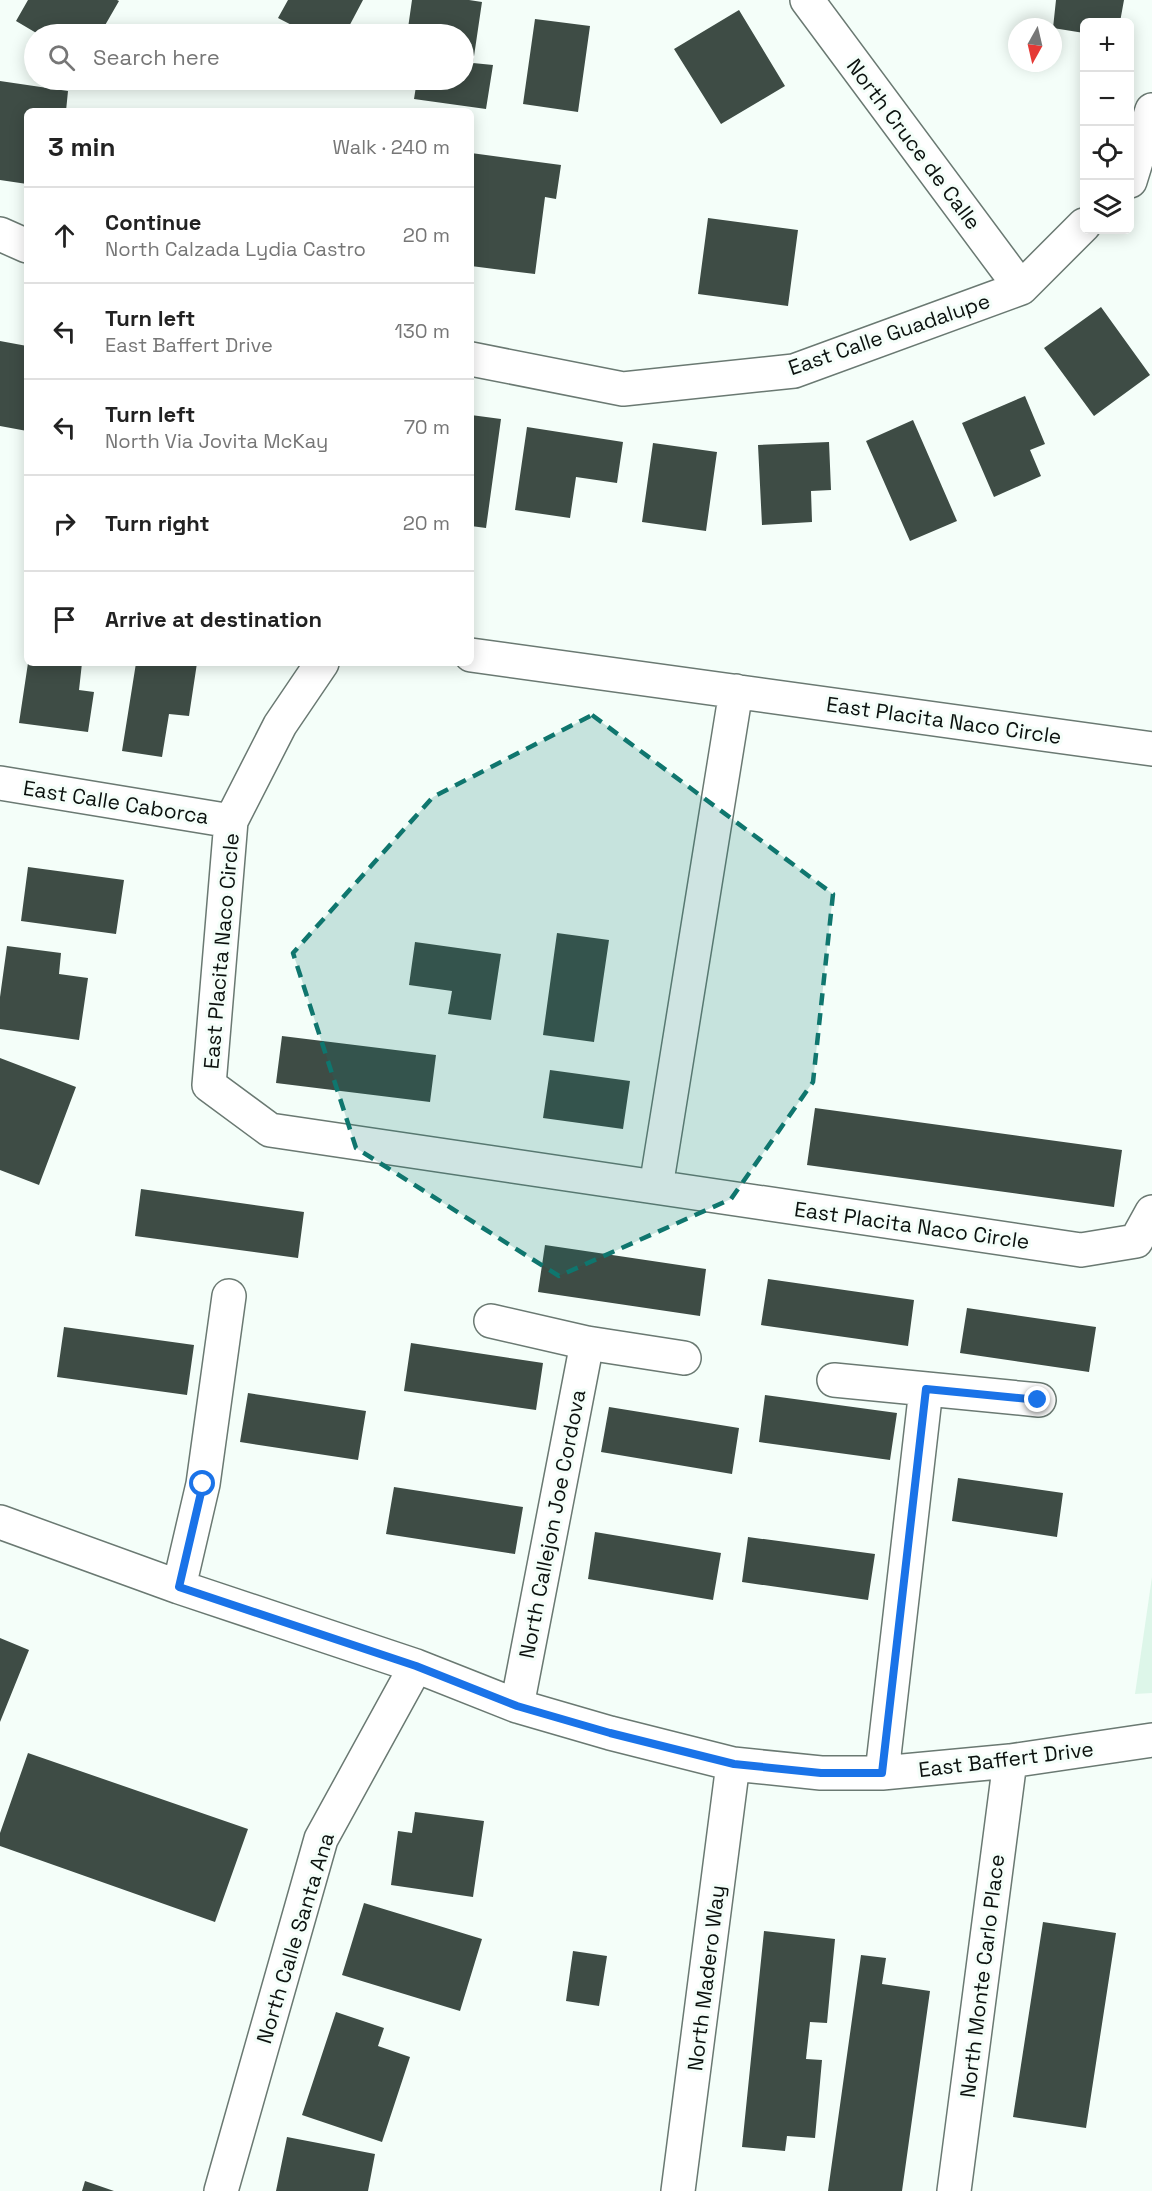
<!DOCTYPE html>
<meta charset="utf-8">
<style>
body{margin:0;font-family:"Space Grotesk",sans-serif;background:#f2f2f2;color:#222}
.controls{position:absolute;right:18px;top:18px;display:grid;overflow:hidden;border-radius:9px;box-shadow:0 3px 15px #0003}
.controls button{width:54px;height:54px;display:grid;place-items:center;padding:0;border:0;border-bottom:2px solid #e0e0e0;background:#fff;color:#222;font:30px sans-serif}
.compass{position:absolute;left:1008px;top:18px;width:54px;height:54px;border-radius:50%;background:#fff;box-shadow:0 3px 15px #0003;rotate:188deg}
.stop{position:absolute;width:18px;height:18px;margin:-14px;border:4px solid #1a73e8;border-radius:50%;background:#fff}
.stop.end{background:#1a73e8;border-color:#fff;box-shadow:0 2px 6px #0008}
.list{margin:0;padding:0;list-style:none}
h2{display:flex;justify-content:space-between;align-items:center;height:78px;margin:0;padding:0 24px;font-size:26px}
h2 small{font-size:20px;font-weight:400;color:#767676}
.list li{display:grid;grid-template-columns:39px 1fr auto;gap:18px;align-items:center;box-sizing:border-box;height:96px;padding:0 24px;border-top:2px solid #e0e0e0}
.list b{display:block;font-size:22px;white-space:nowrap}
.list p{margin:0;font-size:20px;white-space:nowrap;color:#767676}
.list em{font-size:20px;font-style:normal;color:#767676}
.icon{flex:none;width:33px;height:33px;fill:none;stroke:currentColor;stroke-width:2;stroke-linecap:round;stroke-linejoin:round}
.map{position:relative;flex:none;width:1152px;height:2191px;overflow:hidden}
.search{position:absolute;background:#fff;box-shadow:0 3px 15px #0003;left:24px;top:24px;width:450px;height:66px;display:flex;align-items:center;gap:15px;box-sizing:border-box;padding:0 21px;border-radius:33px;color:#767676;font-size:22px}
.panel{position:absolute;background:#fff;box-shadow:0 3px 15px #0003;left:24px;top:108px;width:450px;height:558px;border-radius:9px}
.map>svg:first-child{display:block}
.built{fill:#ddf6e9}
.building{fill:#3e4c45}
.lines{fill:none;stroke-linecap:round;stroke-linejoin:round}
.minor-casing{stroke:#6a7972;stroke-width:36}
.minor{stroke:#fff;stroke-width:33}
.route{stroke:#1a73e8;stroke-width:8}
.marked{fill:#0f766e;fill-opacity:0.2;stroke:#0f766e;stroke-width:4.5;stroke-dasharray:12 8;stroke-linejoin:round}
.labels{text-anchor:middle;dominant-baseline:central;stroke-width:6;stroke-linejoin:round;paint-order:stroke}
.street-label{font-size:21px;fill:#0b110e;stroke:#f4fef9}
</style>
<div class="map">
<svg width="1152" height="2191" viewBox="0 0 1152 2191">
<rect width="100%" height="100%" fill="#f4fef9"/>
<path class="built" d="M1152,1577V1693L1135,1694Z"/>
<path class="building" d="M28,0H117L119,1L100,34H38L16,21Z
M288,0H363L345,34H309L278,18Z
M412,0H469L482,2L473,63L493,65L486,109L414,99L417,80H464V34H423L424,31L408,28Z
M1056,0H1124L1120,22H1084V33L1053,28Z
M739,10L785,86L721,124L674,49Z
M535,19L590,26L578,112L523,104Z
M0,81L68,91L66,111H27V184L0,180Z
M471,153L561,165L556,199L545,197L535,274L471,266Z
M708,218L798,230L788,306L698,294Z
M1101,307L1150,375L1094,416L1044,348Z
M0,341L27,346V431L0,426Z
M1025,396L1045,444L1030,450L1041,476L994,497L962,423Z
M471,415L501,419L486,528L471,526Z
M913,420L957,521L910,541L866,441Z
M527,427L623,442L617,483L576,477L570,518L515,510Z
M829,442L831,490L811,491L812,522L762,525L758,445Z
M653,443L717,452L706,531L642,522Z
M28,663H82L79,690L94,692L88,732L19,723Z
M136,663H197L189,716L169,714L162,757L122,751Z
M28,867L124,880L116,934L21,921Z
M557,933L609,940L594,1042L543,1035Z
M415,942L501,954L491,1020L448,1014L452,991L409,985Z
M7,946L61,953L59,974L88,978L79,1040L0,1029V997Z
M282,1036L436,1055L430,1102L276,1083Z
M0,1058L76,1087L39,1185L0,1170Z
M550,1070L630,1081L623,1129L543,1118Z
M815,1108L1122,1150L1114,1207L807,1165Z
M141,1189L304,1212L298,1258L135,1236Z
M545,1245L706,1269L700,1316L538,1292Z
M768,1279L914,1300L908,1346L761,1325Z
M967,1308L1096,1327L1089,1372L960,1353Z
M64,1327L194,1345L187,1395L57,1377Z
M411,1343L543,1363L536,1410L404,1391Z
M248,1393L366,1411L358,1460L240,1442Z
M765,1395L897,1413L890,1460L759,1442Z
M609,1407L739,1428L732,1474L601,1452Z
M958,1478L1063,1493L1057,1537L952,1521Z
M394,1487L523,1507L515,1554L386,1534Z
M595,1532L721,1553L713,1600L588,1579Z
M748,1537L875,1554L868,1600L742,1582Z
M0,1638L29,1650L0,1722Z
M28,1753L248,1829L215,1922L0,1846V1833Z
M415,1812L484,1821L473,1897L391,1885L398,1831L412,1833Z
M364,1903L482,1939L460,2011L342,1975Z
M1043,1922L1116,1933L1086,2128L1013,2117Z
M764,1931L835,1939L827,2023L810,2022L806,2059L822,2060L815,2138L787,2136L785,2151L742,2147Z
M573,1951L607,1956L599,2006L566,2001Z
M861,1955L886,1958L882,1984L930,1991L902,2191H828Z
M336,2012L384,2028L378,2046L410,2057L382,2142L302,2115Z
M287,2137L375,2154L368,2191H276Z
M85,2181L114,2191H82Z"/>
<g class="lines">
<g class="minor-casing">
<path id="minor" d="M807,0L1021,288
M1130,181L1152,110
M0,234L27,246
M471,359L623,389L794,371L1021,288L1084,225
M471,655L1152,749
M322,663L280,725L231,821L209,1085L270,1130L1081,1250L1136,1241L1152,1212
M0,783L231,821
M656,1187L736,691
M491,1321L587,1343L684,1358
M834,1380L1039,1400
M0,1522L179,1587L416,1666L517,1706L610,1733L733,1764L821,1773H882L1010,1761L1152,1740
M179,1587L203,1484L229,1296
M517,1706L587,1343
M882,1773L926,1389
M221,2191L321,1839L416,1666
M678,2191L733,1764
M954,2191L1010,1761"/>
</g>
<use href="#minor" class="minor"/>
</g>
<g class="lines">
<path class="route" d="M203,1484L179,1587L416,1666L517,1706L610,1733L734,1764L821,1773H882L926,1389L1038,1400"/>
</g>
<path class="marked" d="M592,715L833,894L813,1082L731,1199L559,1276L356,1148L293,953L433,797Z"/>
<g class="labels">
<g class="street-label">
<text transform="translate(914 144) rotate(53)">North Cruce de Calle</text>
<text transform="translate(889 334) rotate(-19)">East Calle Guadalupe</text>
<text transform="translate(944 720) rotate(8)">East Placita Naco Circle</text>
<text transform="translate(116 802) rotate(9)">East Calle Caborca</text>
<text transform="translate(221 951) rotate(-85)">East Placita Naco Circle</text>
<text transform="translate(912 1225) rotate(8)">East Placita Naco Circle</text>
<text transform="translate(552 1524) rotate(-79)">North Callejon Joe Cordova</text>
<text transform="translate(1006 1759) rotate(-7)">East Baffert Drive</text>
<text transform="translate(295 1938) rotate(-73)">North Calle Santa Ana</text>
<text transform="translate(982 1976) rotate(-83)">North Monte Carlo Place</text>
<text transform="translate(706 1978) rotate(-83)">North Madero Way</text>
</g>
</g>
</svg>
<div class="controls">
<button>+</button>
<button>−</button>
<button><svg class="icon" aria-label="locate" viewBox="0 0 24 24"><circle cx="12" cy="12" r="6"/><path d="M12 2v4M12 18v4M2 12h4M18 12h4"/></svg></button>
<button><svg class="icon" aria-label="layers" viewBox="0 0 24 24"><path d="M12 4l9 5-9 5-9-5zM3 14l9 5 9-5"/></svg></button>
</div>
<svg class="compass" viewBox="-18 -18 36 36"><path d="M0-13l5 13h-10z" fill="#e53935"/><path d="M0 13l5-13h-10z" fill="#767676"/></svg>
<div class="stop" style="left:203px;top:1484px"></div>
<div class="stop end" style="left:1038px;top:1400px"></div>
<div class="search"><svg class="icon" aria-label="search" viewBox="0 0 24 24"><circle cx="10" cy="10" r="6"/><path d="M15 15l6 6"/></svg>Search here</div>
<section class="panel">
<h2>3 min<small>Walk · 240 m</small></h2>
<ul class="list">
<li><svg class="icon" aria-label="ahead" viewBox="0 0 24 24"><path d="M12 20V5M6 11l6-6 6 6"/></svg><div><b>Continue</b><p>North Calzada Lydia Castro</p></div><em>20 m</em></li>
<li><svg class="icon" aria-label="left" viewBox="0 0 24 24"><path d="M17 20v-9H6M10 6l-5 5 5 5"/></svg><div><b>Turn left</b><p>East Baffert Drive</p></div><em>130 m</em></li>
<li><svg class="icon" aria-label="left" viewBox="0 0 24 24"><path d="M17 20v-9H6M10 6l-5 5 5 5"/></svg><div><b>Turn left</b><p>North Via Jovita McKay</p></div><em>70 m</em></li>
<li><svg class="icon" aria-label="right" viewBox="0 0 24 24"><path d="M7 20v-9h11M14 6l5 5-5 5"/></svg><div><b>Turn right</b></div><em>20 m</em></li>
<li><svg class="icon" aria-label="arrive" viewBox="0 0 24 24"><path d="M6 21V4h12l-3 4 3 4H6"/></svg><div><b>Arrive at destination</b></div></li>
</ul>
</section>
</div>
